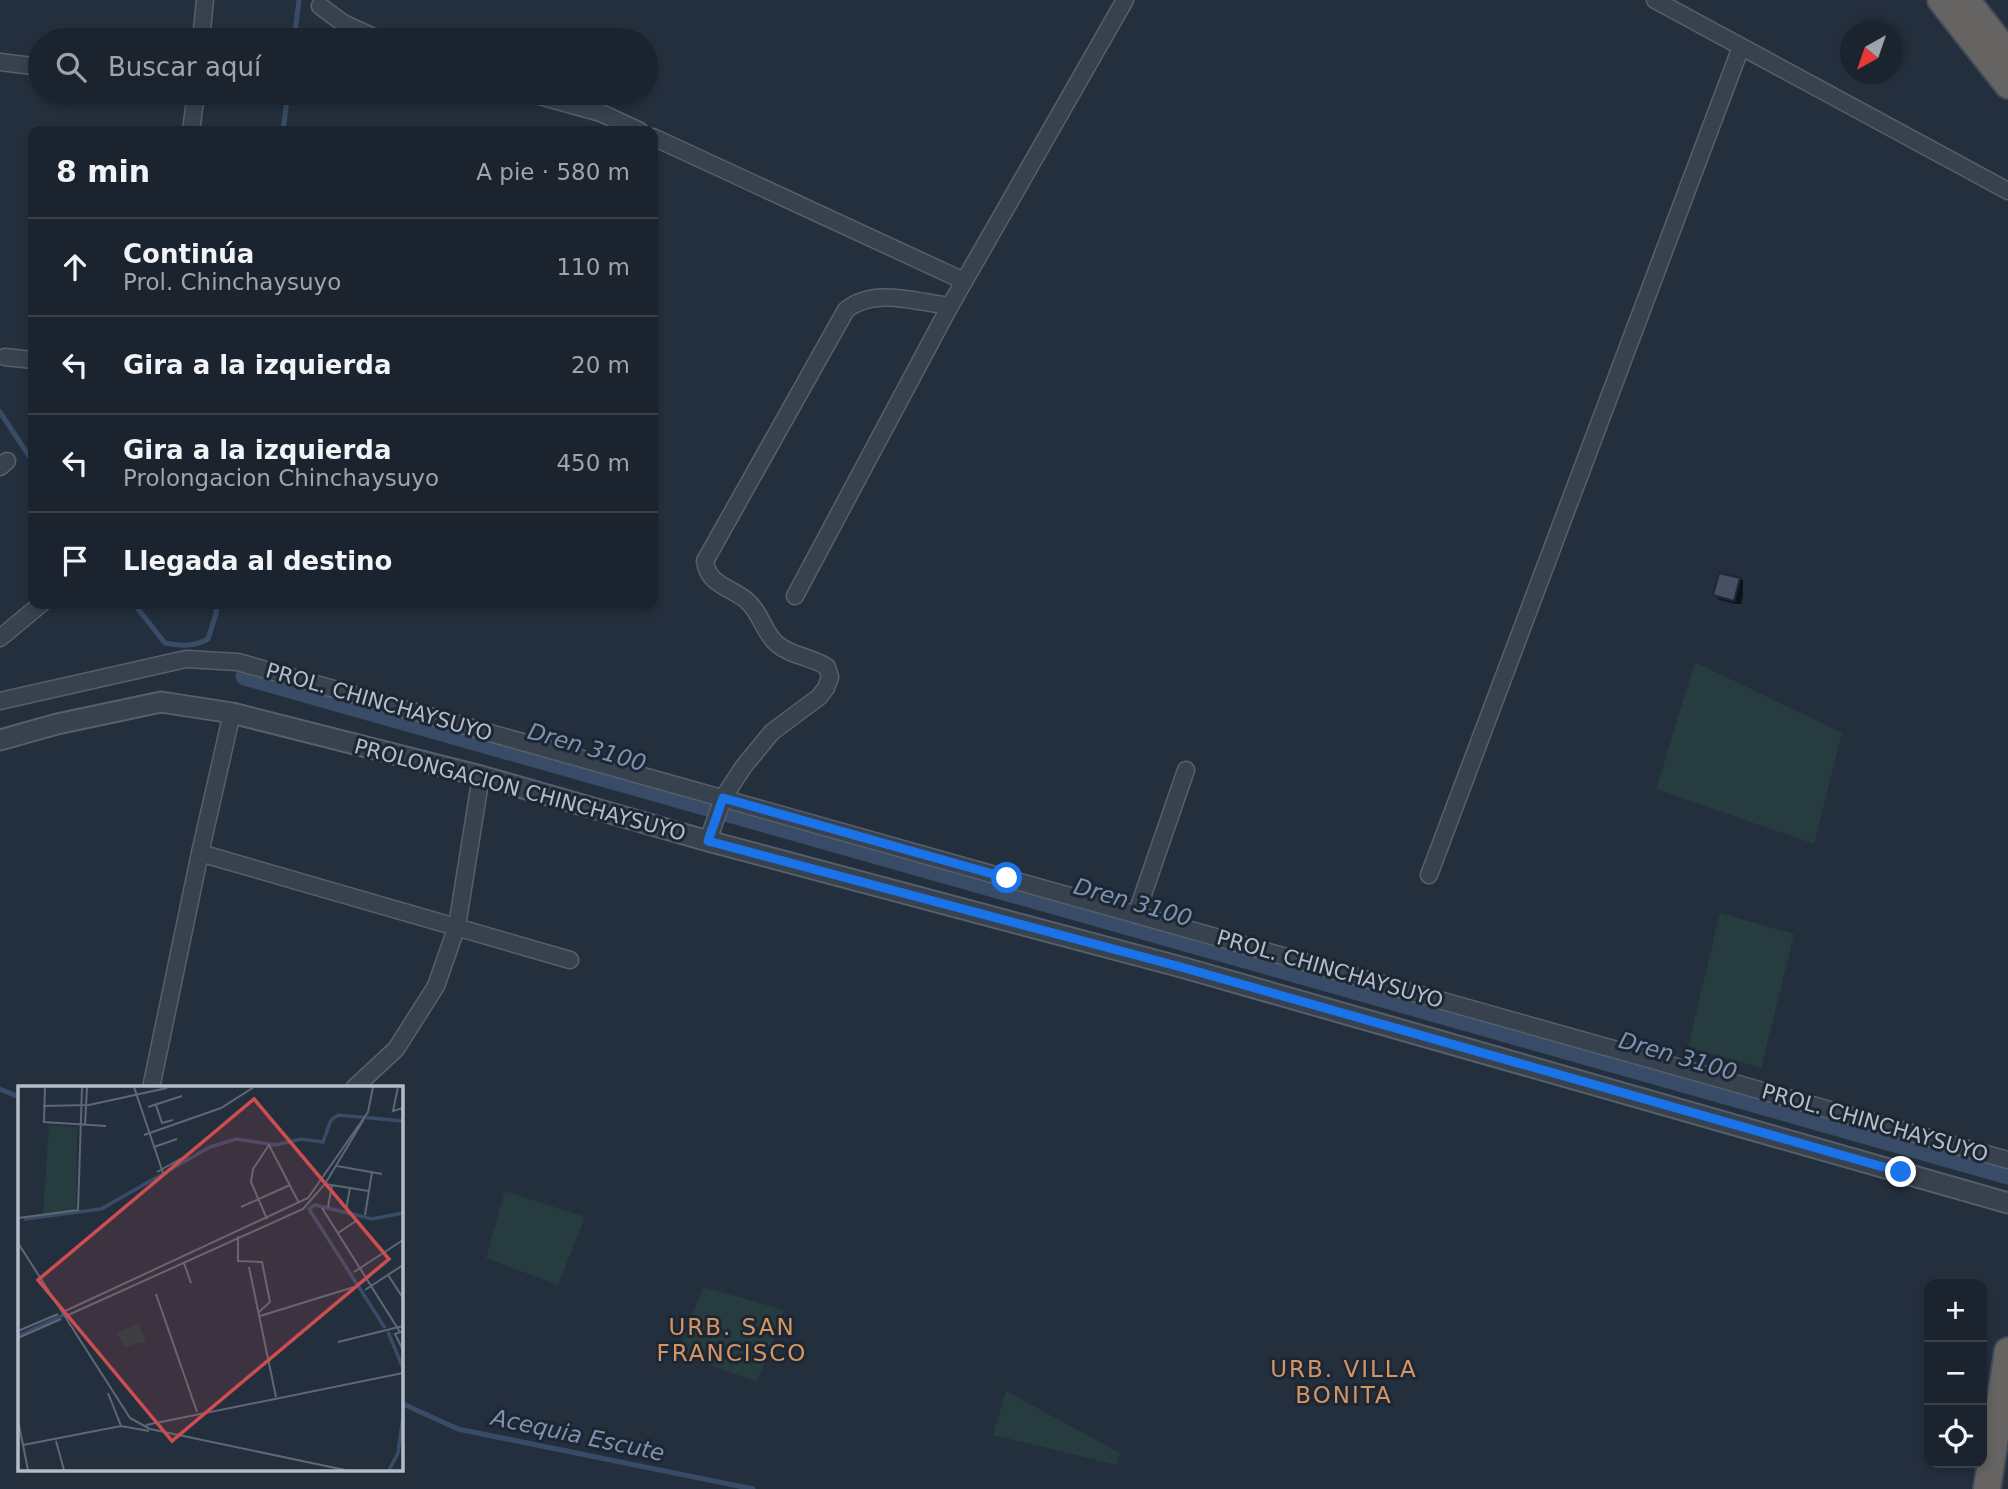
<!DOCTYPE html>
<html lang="es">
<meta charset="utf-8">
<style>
body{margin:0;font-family:"DejaVu Sans",sans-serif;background:#242b36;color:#f1f3f6}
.controls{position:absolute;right:21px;bottom:21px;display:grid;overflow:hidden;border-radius:14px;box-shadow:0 4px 10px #0003}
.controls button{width:63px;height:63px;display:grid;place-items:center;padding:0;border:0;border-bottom:2px solid #39404a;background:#1b232e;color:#f1f3f6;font:35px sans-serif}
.compass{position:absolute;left:1840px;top:21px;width:63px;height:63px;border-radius:50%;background:#1b232e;box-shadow:0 4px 10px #0003;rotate:220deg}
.stop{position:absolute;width:21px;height:21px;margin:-16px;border:5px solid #1a73e8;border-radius:50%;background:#fff}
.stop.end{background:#1a73e8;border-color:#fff;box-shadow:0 2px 7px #0008}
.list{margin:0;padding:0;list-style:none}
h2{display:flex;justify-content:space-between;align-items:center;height:91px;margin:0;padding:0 28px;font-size:30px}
h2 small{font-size:23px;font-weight:400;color:#a0a4aa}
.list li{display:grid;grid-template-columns:46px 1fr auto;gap:21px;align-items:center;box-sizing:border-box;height:98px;padding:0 28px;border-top:2px solid #39404a}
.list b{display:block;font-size:26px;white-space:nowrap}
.list p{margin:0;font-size:23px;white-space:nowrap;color:#a0a4aa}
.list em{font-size:23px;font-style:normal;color:#a0a4aa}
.icon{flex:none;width:38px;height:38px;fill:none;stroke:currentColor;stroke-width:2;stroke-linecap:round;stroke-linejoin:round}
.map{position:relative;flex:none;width:2008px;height:1489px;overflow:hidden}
.search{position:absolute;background:#1b232e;box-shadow:0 4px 10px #0003;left:28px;top:28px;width:630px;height:77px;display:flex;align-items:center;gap:18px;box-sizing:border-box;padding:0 24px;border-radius:38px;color:#a0a4aa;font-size:26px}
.panel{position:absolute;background:#1b232e;box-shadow:0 4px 10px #0003;left:28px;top:126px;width:630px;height:483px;border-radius:14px}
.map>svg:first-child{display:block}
.green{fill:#263c3f}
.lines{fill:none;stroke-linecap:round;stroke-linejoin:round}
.stream{stroke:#394c67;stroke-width:5}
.canal{stroke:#394c67;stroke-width:19}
.building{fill:#455162;stroke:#1f2835;stroke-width:2;filter:url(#shadow)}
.minor-casing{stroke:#565f6c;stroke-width:19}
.tertiary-casing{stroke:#565f6c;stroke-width:23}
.trunk-casing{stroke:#434c59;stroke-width:30}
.minor{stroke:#38414e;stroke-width:16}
.tertiary{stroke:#38414e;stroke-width:19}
.trunk{stroke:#656462;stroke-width:26}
.route{stroke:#1a73e8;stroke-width:9}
.labels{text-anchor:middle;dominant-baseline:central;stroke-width:6;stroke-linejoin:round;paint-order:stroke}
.street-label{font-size:21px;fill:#b4bcc9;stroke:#1d2633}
.water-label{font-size:23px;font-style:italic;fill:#7c92b1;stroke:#1d2633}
.neighbourhood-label{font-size:23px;letter-spacing:2px;fill:#d59563;stroke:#1d2633}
.inset-river{fill:none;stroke:#394c67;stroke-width:3.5}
.inset-road{fill:none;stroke:#5e6776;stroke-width:2}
.view{fill:#ce4d50;fill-opacity:0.15;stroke:#ce4d50;stroke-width:3.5}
.inset-edge{fill:none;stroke:#b4bcc9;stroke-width:3.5}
</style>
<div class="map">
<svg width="2008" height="1489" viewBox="0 0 2008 1489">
<defs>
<filter id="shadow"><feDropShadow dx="6" dy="3.5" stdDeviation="0" flood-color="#0009"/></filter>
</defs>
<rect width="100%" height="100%" fill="#242f3e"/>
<path class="green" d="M1695,662L1842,733L1814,844L1656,789Z
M1720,913L1794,934L1761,1068L1688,1047Z
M505,1191L585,1217L558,1285L486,1258Z
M703,1287L784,1310L757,1382L677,1353Z
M1006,1391L1120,1453L1117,1465L993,1435Z"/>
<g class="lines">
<path class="stream" d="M294,40L299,0
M283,131L288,93
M0,412L33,462
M134,604L165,643C181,646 194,647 208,639L216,614L217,604
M0,1089L19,1097
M401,1403L458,1429L753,1489"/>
<path class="canal" d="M245,676L2008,1175"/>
</g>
<path class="building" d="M1719,573L1740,578L1734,601L1713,595Z"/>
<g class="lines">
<g class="minor-casing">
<path id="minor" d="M1655,0L2008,191
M320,6L343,23L380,40
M201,40L205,0
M0,62L40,67
M529,93L601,113L640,131
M191,131L196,93
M653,137L964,281
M5,357L33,360
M0,467L7,461
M795,596L950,306L1125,0
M0,638L41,604
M0,701L186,659L238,662L2008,1160
M708,841L723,798L744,766L772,732L819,697L826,688L830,677L827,667C812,657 791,656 777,644C763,632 761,612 746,600C730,587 708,585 705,561L846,310C874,287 916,302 950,306
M200,853L570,960
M1429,875L1741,47
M1136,915L1186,770
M151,1088L200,853L232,713
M354,1088L396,1049L436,986L457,926L481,776"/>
</g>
<g class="tertiary-casing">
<path id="tertiary" d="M0,740L57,724L161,702L232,713L481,776L708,841L1181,967L2008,1203"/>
</g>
<g class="trunk-casing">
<path id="trunk" d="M1941,0L2008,85
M1966,0L2008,54
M1987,1489L2008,1351"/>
</g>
<use href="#minor" class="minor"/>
<use href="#tertiary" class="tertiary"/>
<use href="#trunk" class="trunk"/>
</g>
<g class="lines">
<path class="route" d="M1007,878L723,798L708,841L1181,967L1901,1172"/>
</g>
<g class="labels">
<g class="street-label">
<text transform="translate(379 702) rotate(16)">PROL. CHINCHAYSUYO</text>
<text transform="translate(520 790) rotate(15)">PROLONGACION CHINCHAYSUYO</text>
<text transform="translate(1330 969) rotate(16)">PROL. CHINCHAYSUYO</text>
<text transform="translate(1875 1123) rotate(16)">PROL. CHINCHAYSUYO</text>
</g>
<g class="water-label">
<text transform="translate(587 747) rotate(16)">Dren 3100</text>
<text transform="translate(1133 902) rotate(16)">Dren 3100</text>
<text transform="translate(1678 1056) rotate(16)">Dren 3100</text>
<text transform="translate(578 1435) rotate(12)">Acequia Escute</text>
</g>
<g class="neighbourhood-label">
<text x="732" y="1327">URB. SAN<tspan x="732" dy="26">FRANCISCO</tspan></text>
<text x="1344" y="1369">URB. VILLA<tspan x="1344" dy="26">BONITA</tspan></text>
</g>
</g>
<g transform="translate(18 1086)">
<rect width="385" height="385" fill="#242f3e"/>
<path d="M31,39L59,41L58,123L25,130ZM121,238L128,255L106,261L99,246Z" fill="#263c3f"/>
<path class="inset-river" d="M6,133L83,123L192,61L218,53L258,59L283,53L305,56L313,34L320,29L385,35M367,242L291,123L297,119L354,133L385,127M370,246L385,282M0,250L45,229M371,384L380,367L385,330"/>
<path class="inset-road" d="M27,1L26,36L88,40M116,1L145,87M380,1L375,25L385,22M138,19L144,37L155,34M25,20L71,19L149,2M130,21L164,10M67,39L69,1M126,49L203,22L236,1M136,61L159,53M319,80L364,88M139,86L164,72M307,98L351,105M223,121L272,99M310,121L314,99M304,122L382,246M328,124L332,102M347,129L354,86M0,132L60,124L64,1M249,133L233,96L235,83L251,59L281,117M320,147L338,135M220,150V175L244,176L252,216L241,226M0,157L112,332L132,343L327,384M166,177L173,197M231,181L258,311M336,186L385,154M370,189L385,212M347,204L385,179M138,208L179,326M45,226L290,112L350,26L355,1M48,230L285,123L307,98L346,33M242,230L336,201M0,245L40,228M385,245L377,248L385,264M0,252L43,233M320,256L385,240M90,307L103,340M0,334L10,384M128,339L385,287M38,355L46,384M5,359L103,340L131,345"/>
<path class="view" d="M236,13L371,173L154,355L20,194Z"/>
<rect width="385" height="385" class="inset-edge"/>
</g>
</svg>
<div class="controls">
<button>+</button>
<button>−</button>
<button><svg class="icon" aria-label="locate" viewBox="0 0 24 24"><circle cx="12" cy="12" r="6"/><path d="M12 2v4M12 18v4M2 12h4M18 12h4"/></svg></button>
</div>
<svg class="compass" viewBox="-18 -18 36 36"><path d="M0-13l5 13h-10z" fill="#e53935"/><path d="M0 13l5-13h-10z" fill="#a0a4aa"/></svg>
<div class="stop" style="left:1007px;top:878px"></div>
<div class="stop end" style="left:1901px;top:1172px"></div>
<div class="search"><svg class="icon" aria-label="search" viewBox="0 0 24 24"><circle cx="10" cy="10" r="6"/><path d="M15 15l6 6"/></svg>Buscar aquí</div>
<section class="panel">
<h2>8 min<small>A pie · 580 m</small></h2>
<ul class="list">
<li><svg class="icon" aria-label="ahead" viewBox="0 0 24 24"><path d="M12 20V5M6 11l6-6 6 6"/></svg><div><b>Continúa</b><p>Prol. Chinchaysuyo</p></div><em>110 m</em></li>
<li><svg class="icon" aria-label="left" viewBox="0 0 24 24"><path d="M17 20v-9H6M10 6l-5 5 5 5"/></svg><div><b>Gira a la izquierda</b></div><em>20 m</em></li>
<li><svg class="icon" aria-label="left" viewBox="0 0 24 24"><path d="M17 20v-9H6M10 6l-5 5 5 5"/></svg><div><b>Gira a la izquierda</b><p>Prolongacion Chinchaysuyo</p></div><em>450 m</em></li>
<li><svg class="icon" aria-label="arrive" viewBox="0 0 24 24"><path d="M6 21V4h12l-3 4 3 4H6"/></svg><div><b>Llegada al destino</b></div></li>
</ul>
</section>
</div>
